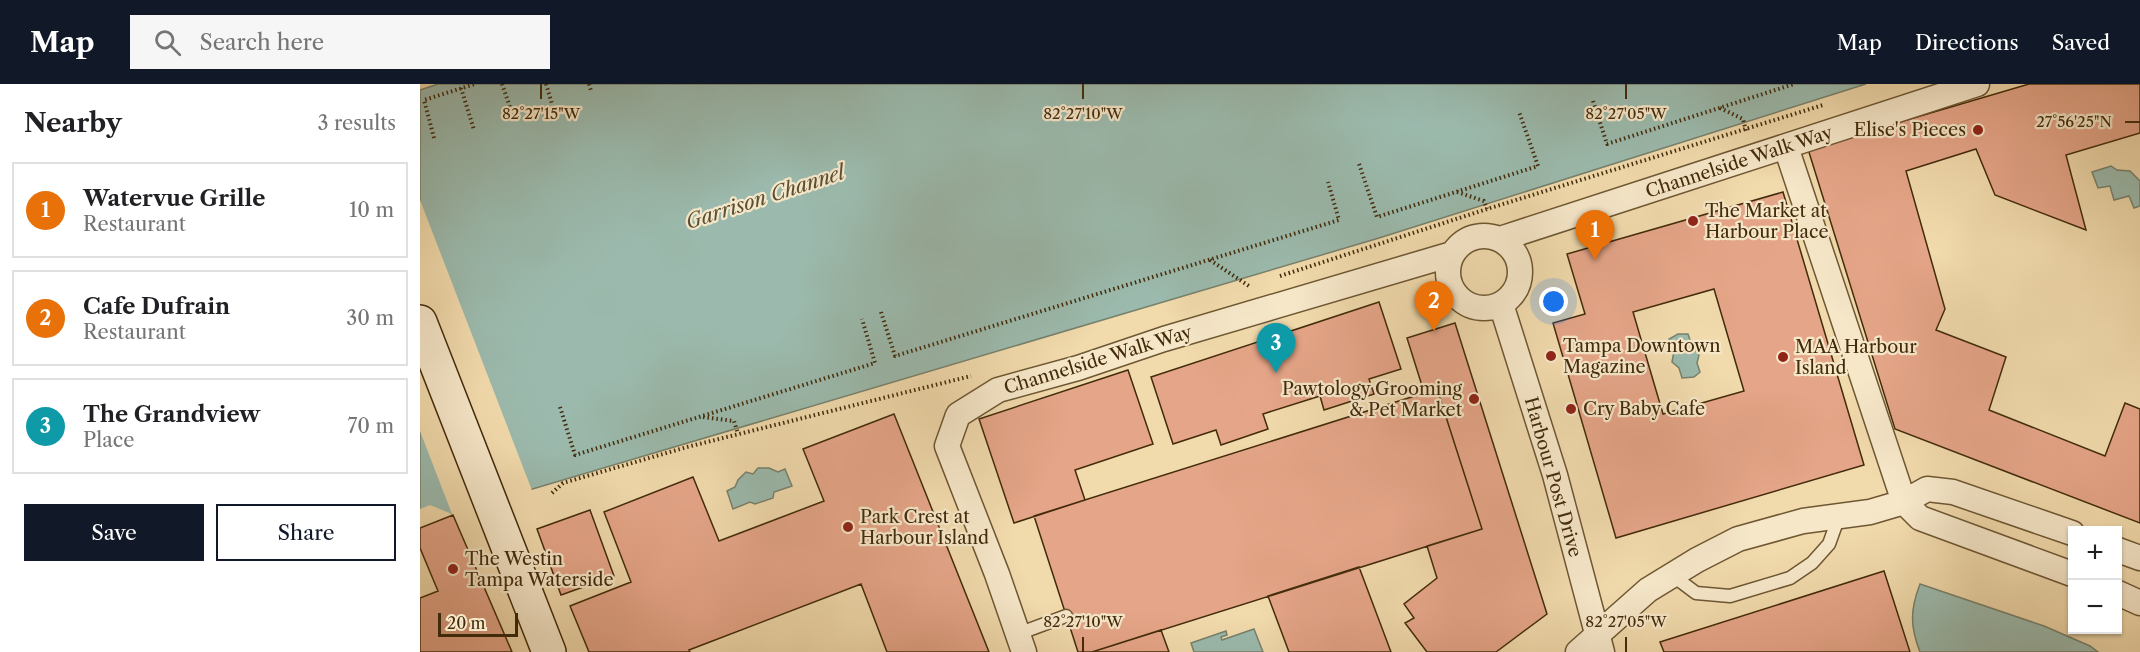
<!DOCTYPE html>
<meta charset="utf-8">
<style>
body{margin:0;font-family:"Libre Caslon Text",serif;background:#f6f6f6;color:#202124}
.controls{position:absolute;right:18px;bottom:18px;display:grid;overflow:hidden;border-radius:0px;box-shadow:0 2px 4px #0004}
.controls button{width:54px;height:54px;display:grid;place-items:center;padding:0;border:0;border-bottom:2px solid #e0e0e0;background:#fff;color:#202124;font:30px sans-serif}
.scale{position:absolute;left:18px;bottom:15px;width:80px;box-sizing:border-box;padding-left:6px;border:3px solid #422b0b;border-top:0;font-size:16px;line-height:21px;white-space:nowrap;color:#422b0b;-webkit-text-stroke:4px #f6e7c9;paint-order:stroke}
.you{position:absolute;left:1134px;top:218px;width:21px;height:21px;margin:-15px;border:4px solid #fff;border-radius:50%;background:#1a73e8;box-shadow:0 0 0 9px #1a73e833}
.badge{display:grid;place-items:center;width:39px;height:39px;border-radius:50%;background:#111827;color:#fff;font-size:20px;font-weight:700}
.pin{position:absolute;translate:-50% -50px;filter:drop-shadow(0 2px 3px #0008)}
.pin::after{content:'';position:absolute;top:32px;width:21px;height:18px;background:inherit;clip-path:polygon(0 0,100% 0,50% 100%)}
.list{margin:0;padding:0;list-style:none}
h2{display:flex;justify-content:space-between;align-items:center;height:78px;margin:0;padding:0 24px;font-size:26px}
h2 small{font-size:20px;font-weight:400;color:#757577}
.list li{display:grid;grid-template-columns:39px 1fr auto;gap:18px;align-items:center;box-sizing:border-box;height:96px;margin:0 12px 12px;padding:0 12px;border:2px solid #e0e0e0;border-radius:0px}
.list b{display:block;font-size:22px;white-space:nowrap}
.list p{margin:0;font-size:20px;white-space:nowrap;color:#757577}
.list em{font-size:20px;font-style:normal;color:#757577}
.actions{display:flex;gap:12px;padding:18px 24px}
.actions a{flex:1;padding:14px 0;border:2px solid #111827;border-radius:0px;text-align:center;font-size:21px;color:#111827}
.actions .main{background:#111827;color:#fff}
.icon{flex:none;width:33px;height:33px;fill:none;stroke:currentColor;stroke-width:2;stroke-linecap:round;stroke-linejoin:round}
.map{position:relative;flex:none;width:1720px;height:568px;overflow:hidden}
header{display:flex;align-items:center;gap:36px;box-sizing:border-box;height:84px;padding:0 30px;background:#111827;color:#fff}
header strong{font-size:28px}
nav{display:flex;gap:33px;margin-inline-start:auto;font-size:21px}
.search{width:420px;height:54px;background:#f6f6f6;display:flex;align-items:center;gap:15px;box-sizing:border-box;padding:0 21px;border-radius:0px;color:#757577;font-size:22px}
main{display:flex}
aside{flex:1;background:#fff}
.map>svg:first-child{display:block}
.water{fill:#9bbaad;stroke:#77816c;stroke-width:1.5}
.pier{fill:#f1daac}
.building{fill:#e5a588;stroke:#422b0b;stroke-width:1.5;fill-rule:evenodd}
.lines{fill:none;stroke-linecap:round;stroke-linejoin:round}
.lane-casing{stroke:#6e5733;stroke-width:15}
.street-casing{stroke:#6e5733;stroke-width:27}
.secondary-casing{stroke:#422b0b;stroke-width:36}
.path{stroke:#422b0b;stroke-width:4;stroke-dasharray:1.5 3;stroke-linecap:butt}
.lane{stroke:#f6e7c9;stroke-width:12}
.street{stroke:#f6e7c9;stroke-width:24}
.secondary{stroke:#f6e7c9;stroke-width:33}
.ticks{fill:none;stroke:#422b0b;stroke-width:2}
.poi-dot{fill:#8f2418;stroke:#f6e7c9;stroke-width:2}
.labels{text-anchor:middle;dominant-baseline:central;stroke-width:4.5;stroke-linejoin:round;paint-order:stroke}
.poi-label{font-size:18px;fill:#422b0b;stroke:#f6e7c9;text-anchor:start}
.street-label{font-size:18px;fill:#422b0b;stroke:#f6e7c9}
.water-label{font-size:20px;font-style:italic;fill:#584f34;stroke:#f6e7c9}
.ticks-label{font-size:15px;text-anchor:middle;fill:#422b0b;stroke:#f6e7c9;stroke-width:4.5;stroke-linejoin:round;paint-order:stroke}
</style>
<header>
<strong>Map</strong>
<div class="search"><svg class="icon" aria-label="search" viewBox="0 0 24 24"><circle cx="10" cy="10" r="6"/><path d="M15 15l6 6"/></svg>Search here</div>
<nav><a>Map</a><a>Directions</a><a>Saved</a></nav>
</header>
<main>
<aside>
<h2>Nearby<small>3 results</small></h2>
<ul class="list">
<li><span class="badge" style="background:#e8710a">1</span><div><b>Watervue Grille</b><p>Restaurant</p></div><em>10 m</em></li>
<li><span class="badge" style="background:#e8710a">2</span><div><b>Cafe Dufrain</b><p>Restaurant</p></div><em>30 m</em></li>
<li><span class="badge" style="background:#0f9aa8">3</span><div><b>The Grandview</b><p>Place</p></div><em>70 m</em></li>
</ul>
<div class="actions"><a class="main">Save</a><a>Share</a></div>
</aside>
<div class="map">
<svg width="1720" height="568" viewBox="0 0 1720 568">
<rect width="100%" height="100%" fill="#f1daac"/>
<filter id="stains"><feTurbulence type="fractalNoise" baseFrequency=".00333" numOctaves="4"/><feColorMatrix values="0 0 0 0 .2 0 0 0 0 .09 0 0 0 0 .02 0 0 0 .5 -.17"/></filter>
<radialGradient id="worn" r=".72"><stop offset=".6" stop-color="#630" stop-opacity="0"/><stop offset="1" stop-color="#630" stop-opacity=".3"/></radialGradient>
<path class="water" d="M18,0H1446L959,154L35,428L0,445V6Z
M1691,82L1697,86L1710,87L1720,97V122L1714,124L1709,112L1694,116L1690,102L1678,104L1672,88Z
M1258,250H1268L1272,262L1279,271L1277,279L1280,288L1274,293L1262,294L1259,284L1252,278L1254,267L1249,255Z
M338,384H349L358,388L365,385L372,402L354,408L353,414L335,420L330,418L313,425L307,407L315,403L318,396L326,388L333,390Z
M1500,500L1624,542L1670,562L1678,568H1500C1490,542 1490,526 1500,500Z
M834,545L843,568H774L771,559L806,547L807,551L801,553L802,556Z"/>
<path class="pier" d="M0,116L113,409L33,432L32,431L0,446V425L10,421L32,430L0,347Z"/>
<path class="building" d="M1609,0H1720V49L1646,71L1666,146L1575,111L1556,65L1486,87L1525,225L1516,246L1586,273L1569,326L1685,372L1705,319L1720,325V439L1475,345L1388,65Z
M1363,108L1444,381L1196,454L1133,239L1165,230L1147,170ZM1294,205L1324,307L1243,330L1213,228Z
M959,218L981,285L949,295L954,310L904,326L900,312L843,330L848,345L801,361L796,346L753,360L731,293Z
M1035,239L1127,530L1076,568H1007L985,539L994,534L984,520L1017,494L1007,462L1062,445L1017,305L1004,308L987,254Z
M708,286L733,360L655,386L665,416L594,439L559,335Z
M1017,305L1062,445L672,568H658L614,432Z
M474,330L569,568H467L441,500L269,566L270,568H169L150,522L211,498L184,428L273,393L299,457L404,417L383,365Z
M170,426L194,492L141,511L117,445Z
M33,431L92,568H0V514L18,507L0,464V444Z
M939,483L971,568H869L848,512Z
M1464,487L1490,568H1244L1240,558Z
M741,546L749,568H672Z"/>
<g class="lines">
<g class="lane-casing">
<path id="lane" d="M1252,491L1276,509L1310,512L1370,494L1392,479L1409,460L1419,432
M598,550L646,532"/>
</g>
<g class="street-casing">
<path id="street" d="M1366,63L1484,418L1500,434L1652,490
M1028 188a36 36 0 1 1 72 0a36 36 0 1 1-72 0Z
M1080,155L1557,0
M1081,220L1135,391L1182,568
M1698,466L1720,474
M1698,509L1720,519
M604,568L577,490L527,362L538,331L578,306L658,284L744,255L1032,170
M1158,568L1228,506L1277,476L1318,455L1383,437L1450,428L1484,418L1507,405L1533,408L1652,449"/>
</g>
<g class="secondary-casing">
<path id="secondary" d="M0,238L129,568"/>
</g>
<path class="path" d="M82,0L93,32
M126,0L132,20
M169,0L171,7
M41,4L54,46
M1173,17L1187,60L1374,0
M1300,24L1323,35L1326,47
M14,54L4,16L55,0
M939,80L957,133L1118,82L1099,28
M1037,108L1064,117L1067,125
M790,176L829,202
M860,192L1067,125L1403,21
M461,228L475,272L919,136L908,98
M140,323L155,371L455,279L442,235
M283,333L314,337L318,350
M132,409L143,399L267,363L551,292"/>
<use href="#lane" class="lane"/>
<use href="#street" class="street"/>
<use href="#secondary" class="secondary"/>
</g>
<path class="ticks" d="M121,0V15M663,0V15M1206,0V15M1705,38H1720M663,553V568M1206,553V568"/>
<g class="poi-dot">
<circle cx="1558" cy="46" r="6"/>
<circle cx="1273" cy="137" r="6"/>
<circle cx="1131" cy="272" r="6"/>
<circle cx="1363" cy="273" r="6"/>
<circle cx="1054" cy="315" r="6"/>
<circle cx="1151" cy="325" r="6"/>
<circle cx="428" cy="443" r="6"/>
<circle cx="33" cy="485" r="6"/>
</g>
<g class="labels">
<g class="poi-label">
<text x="1546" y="46" text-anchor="end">Elise's Pieces</text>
<text x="1285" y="127">The Market at<tspan x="1285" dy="21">Harbour Place</tspan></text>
<text x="1143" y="262">Tampa Downtown<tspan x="1143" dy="21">Magazine</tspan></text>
<text x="1375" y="263">MAA Harbour<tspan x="1375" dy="21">Island</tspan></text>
<text x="1042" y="305" text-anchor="end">Pawtology Grooming<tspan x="1042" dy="21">&amp; Pet Market</tspan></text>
<text x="1163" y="325">Cry Baby Cafe</text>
<text x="440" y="433">Park Crest at<tspan x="440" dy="21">Harbour Island</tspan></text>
<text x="45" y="475">The Westin<tspan x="45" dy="21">Tampa Waterside</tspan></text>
</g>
<g class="street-label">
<text transform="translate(1319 78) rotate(-18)">Channelside Walk Way</text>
<text transform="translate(678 276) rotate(-17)">Channelside Walk Way</text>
<text transform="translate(1133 393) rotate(74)">Harbour Post Drive</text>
</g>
<g class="water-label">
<text transform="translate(345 113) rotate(-18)">Garrison Channel</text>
</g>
</g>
<g class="ticks-label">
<text x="121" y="35">82°27'15"W</text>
<text x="663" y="35">82°27'10"W</text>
<text x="1206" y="35">82°27'05"W</text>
<text x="1654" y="43">27°56'25"N</text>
<text x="663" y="543">82°27'10"W</text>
<text x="1206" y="543">82°27'05"W</text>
</g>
<rect width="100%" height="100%" filter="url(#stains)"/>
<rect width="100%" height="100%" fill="url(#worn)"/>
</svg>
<div class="controls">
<button>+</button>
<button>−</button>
</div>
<div class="scale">20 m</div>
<div class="you"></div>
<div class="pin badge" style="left:1175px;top:176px;background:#e8710a">1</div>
<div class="pin badge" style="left:1014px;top:247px;background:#e8710a">2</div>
<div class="pin badge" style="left:856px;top:289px;background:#0f9aa8">3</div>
</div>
</main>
